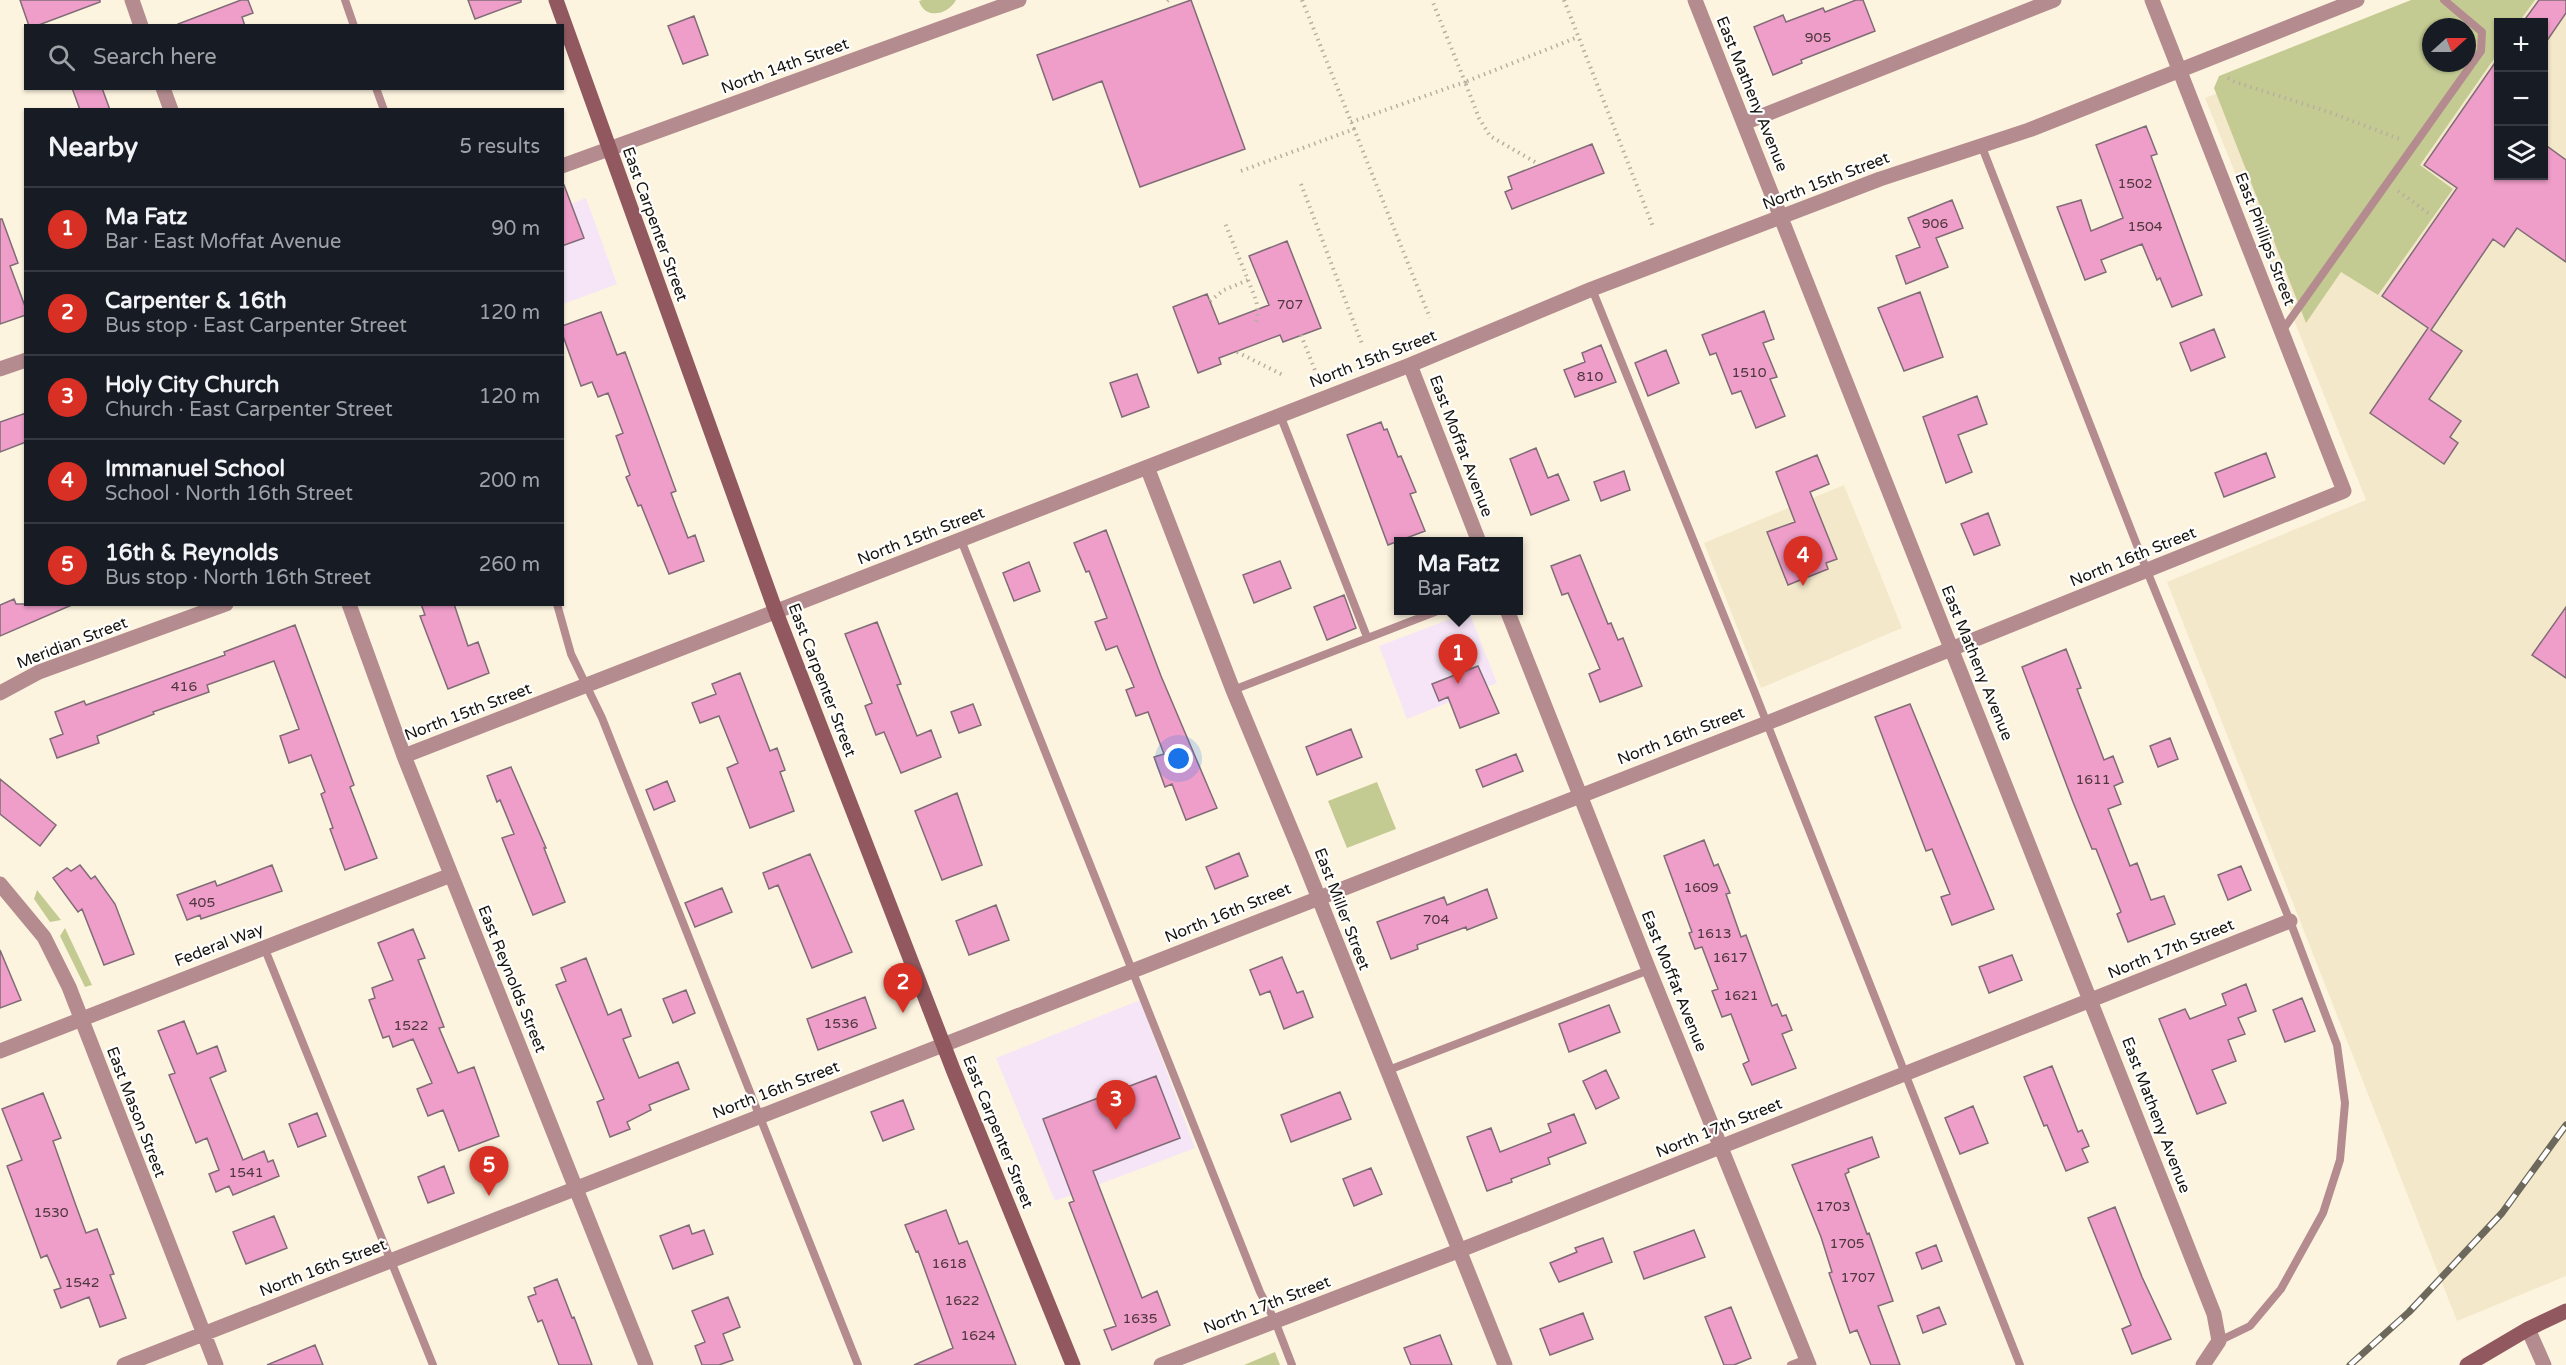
<!DOCTYPE html>
<meta charset="utf-8">
<style>
body{margin:0;font-family:"Varela Round",sans-serif;background:#20242c;color:#f1f3f6}
.controls{position:absolute;right:18px;top:18px;display:grid;overflow:hidden;border-radius:0px;box-shadow:0 2px 4px #0004}
.controls button{width:54px;height:54px;display:grid;place-items:center;padding:0;border:0;border-bottom:2px solid #363941;background:#171b24;color:#f1f3f6;font:30px sans-serif}
.compass{position:absolute;left:2422px;top:18px;width:54px;height:54px;border-radius:50%;background:#171b24;box-shadow:0 2px 4px #0004;rotate:69deg}
.you{position:absolute;left:1179px;top:759px;width:21px;height:21px;margin:-15px;border:4px solid #fff;border-radius:50%;background:#1a73e8;box-shadow:0 0 0 9px #1a73e833}
.badge{display:grid;place-items:center;width:39px;height:39px;border-radius:50%;background:#d93025;color:#fff;font-size:20px;font-weight:700}
.pin{position:absolute;translate:-50% -50px;filter:drop-shadow(0 2px 3px #0008)}
.pin::after{content:'';position:absolute;top:32px;width:21px;height:18px;background:inherit;clip-path:polygon(0 0,100% 0,50% 100%)}
.popup{position:absolute;left:1394px;top:537px;width:129px;height:78px;box-sizing:border-box;display:grid;place-content:center;border-radius:0px;background:#171b24;filter:drop-shadow(0 2px 4px #0005);font-size:20px;white-space:nowrap;color:#9ea1a6}
.popup b{font-size:22px;color:#f1f3f6}
.popup::after{content:'';position:absolute;left:50%;top:100%;margin-left:-12px;border:12px solid transparent;border-top-color:#171b24}
.list{margin:0;padding:0;list-style:none}
h2{display:flex;justify-content:space-between;align-items:center;height:78px;margin:0;padding:0 24px;font-size:26px}
h2 small{font-size:20px;font-weight:400;color:#9ea1a6}
.list li{display:grid;grid-template-columns:39px 1fr auto;gap:18px;align-items:center;box-sizing:border-box;height:84px;padding:0 24px;border-top:2px solid #363941}
.list b{display:block;font-size:22px;white-space:nowrap}
.list p{margin:0;font-size:20px;white-space:nowrap;color:#9ea1a6}
.list em{font-size:20px;font-style:normal;color:#9ea1a6}
.icon{flex:none;width:33px;height:33px;fill:none;stroke:currentColor;stroke-width:2;stroke-linecap:round;stroke-linejoin:round}
.map{position:relative;flex:none;width:2566px;height:1365px;overflow:hidden}
.search{position:absolute;background:#171b24;box-shadow:0 2px 4px #0004;left:24px;top:24px;width:540px;height:66px;display:flex;align-items:center;gap:15px;box-sizing:border-box;padding:0 21px;border-radius:0px;color:#9ea1a6;font-size:22px}
.panel{position:absolute;background:#171b24;box-shadow:0 2px 4px #0004;left:24px;top:108px;width:540px;height:498px;border-radius:0px}
.map>svg:first-child{display:block}
.commercial{fill:#f5e5f7}
.built{fill:#f4e8cb;fill-rule:evenodd}
.green{fill:#c4cb92;fill-rule:evenodd}
.building{fill:#ef9ec9;stroke:#806c76;stroke-width:1.5}
.lines{fill:none;stroke-linecap:round;stroke-linejoin:round}
.path{stroke:#b7b09f;stroke-width:4;stroke-dasharray:1.5 4.5;stroke-linecap:butt}
.lane{stroke:#b48c8f;stroke-width:8}
.street{stroke:#b48c8f;stroke-width:15}
.secondary{stroke:#91595f;stroke-width:15}
.rail-casing{stroke:#6d685c;stroke-width:7}
.rail{stroke:#fff;stroke-width:4.5;stroke-dasharray:14;stroke-linecap:butt}
.labels{text-anchor:middle;dominant-baseline:central;stroke-width:4.5;stroke-linejoin:round;paint-order:stroke}
.number-label{font-size:14px;fill:#4d363c}
.street-label{font-size:16px;fill:#17140d;stroke:#fff}
</style>
<div class="map">
<svg width="2566" height="1365" viewBox="0 0 2566 1365">
<rect width="100%" height="100%" fill="#fdf4df"/>
<path class="commercial" d="M586,198L617,284L563,304V207Z
M1469,612L1497,683L1407,719L1379,646Z
M1140,1000L1195,1148L1055,1201L996,1058Z"/>
<path class="built" d="M2453,0H2566V1276L2457,1321L2167,582L2366,500L2205,98ZM2498,22H2544V176H2498ZM2431,27H2467V63H2431Z
M1844,485L1902,628L1761,688L1704,543Z"/>
<path class="green" d="M922,0H956C948,15 925,20 919,1Z
M2411,0H2535L2519,22H2498V53L2420,165L2453,189L2378,295L2341,272L2306,323L2214,88L2219,76ZM2431,27H2467V63H2431Z
M1377,782L1396,829L1347,848L1328,801Z
M37,890L61,920L50,922L34,899Z
M65,928L92,985L85,987L60,936Z
M1275,1352L1280,1365H1244Z"/>
<path class="building" d="M20,0H100V2L36,26H29Z
M241,0H248L253,13L242,17L245,26H178V24Z
M468,0H521V2L475,19Z
M1191,0L1245,149L1140,187L1102,81L1053,100L1037,55Z
M1856,0H1863L1875,31L1801,60L1802,63L1773,75L1754,27L1783,15L1786,22L1823,8L1825,12Z
M2539,0H2566V13L2544,45V22H2523Z
M694,16L708,55L683,64L668,26Z
M2499,57V176H2544V144L2566,160V262L2517,228L2504,247L2493,239L2431,330L2462,351L2429,399L2461,421L2450,437L2458,443L2444,464L2370,413L2428,328L2382,296L2457,188L2424,165Z
M72,88H102L110,110H80Z
M2146,126L2157,154L2151,156L2202,295L2172,307L2160,278L2157,280L2142,244L2101,260L2106,272L2085,280L2057,207L2081,200L2091,231L2123,218L2096,145Z
M1592,144L1604,173L1512,209L1505,192L1512,189L1508,177Z
M564,185L584,238L562,246V186Z
M1952,200L1963,228L1936,238L1948,267L1906,284L1896,256L1920,247L1908,218Z
M0,219H2L18,263L10,266L26,309V315L0,324Z
M1287,241L1321,328L1283,342L1280,335L1219,358L1221,364L1198,373L1173,307L1207,294L1219,324L1269,305L1249,256Z
M1920,292L1943,357L1904,371L1878,308Z
M1764,311L1774,339L1763,343L1777,377L1770,379L1785,416L1756,428L1741,391L1732,394L1716,353L1710,355L1702,335Z
M601,312L617,355L625,352L636,382L676,491L671,493L688,538L695,535L704,561L669,574L641,505L638,506L626,477L630,475L616,436L623,433L608,393L598,397L592,382L581,386L562,333V326Z
M2214,329L2225,357L2191,371L2180,343Z
M1601,345L1616,382L1575,397L1564,370L1585,362L1582,353Z
M1666,350L1679,383L1648,396L1635,363Z
M1137,374L1149,407L1122,417L1110,383Z
M1977,396L1987,424L1958,435L1972,472L1946,483L1923,417Z
M26,413V442L0,452V422Z
M1381,422L1384,430L1387,429L1398,457L1401,456L1416,492L1410,494L1425,531L1388,545L1347,435Z
M1536,448L1548,478L1558,474L1569,500L1531,515L1510,459Z
M2266,453L2275,477L2224,497L2215,473Z
M1817,455L1829,484L1810,492L1837,559L1826,563L1828,569L1788,585L1767,532L1795,522L1776,472Z
M1624,471L1630,490L1601,501L1594,482Z
M1988,513L2000,545L1974,555L1961,524Z
M1106,530L1161,676L1217,808L1186,820L1172,784L1165,787L1154,757L1164,754L1148,712L1136,716L1126,690L1134,687L1117,646L1106,650L1095,622L1107,618L1089,571L1086,572L1074,543Z
M1580,555L1608,624L1611,623L1618,640L1623,638L1642,686L1600,702L1589,674L1600,669L1568,593L1562,595L1551,566Z
M1280,561L1291,588L1254,603L1243,575Z
M1029,562L1040,591L1014,601L1003,573Z
M1344,595L1356,628L1327,640L1314,607Z
M14,599L16,604H74L0,636V605Z
M421,604H454L468,646L478,642L489,673L448,689L420,616L425,615Z
M2566,607V678L2532,655Z
M877,622L901,684L897,685L917,736L931,730L941,757L901,773L884,732L876,735L865,706L872,703L845,634Z
M295,625L354,785L350,787L377,858L345,870L330,829L333,828L321,794L325,792L311,755L289,763L280,736L299,729L274,661L207,685L209,692L153,712L154,714L97,736L99,743L57,758L50,739L63,734L55,712L84,701L86,705L225,655L224,652Z
M2066,649L2081,688L2077,689L2104,760L2113,756L2123,782L2114,786L2121,804L2108,809L2130,866L2137,863L2151,900L2164,896L2175,924L2128,942L2117,914L2121,912L2096,849H2092L2073,802L2022,667Z
M1478,666L1499,713L1460,728L1448,697L1439,701L1432,684Z
M740,673L770,751L777,748L785,770L780,772L794,811L750,828L727,768L738,763L719,716L700,723L692,703L716,694L712,684Z
M973,704L981,725L959,733L951,712Z
M1910,704L1994,909L1952,925L1941,897L1950,894L1932,849L1926,851L1875,717Z
M1351,729L1362,757L1317,775L1306,747Z
M2170,738L2178,759L2158,767L2150,746Z
M1516,754L1523,771L1483,787L1476,770Z
M511,767L546,848H544L565,902L533,915L502,838L514,834L500,800L497,802L487,776Z
M0,779L56,825L40,846L0,814Z
M667,781L675,801L654,810L646,790Z
M957,793L982,865L942,880L915,811Z
M1704,840L1714,866L1718,864L1730,893L1726,894L1741,937L1746,935L1772,1006L1777,1004L1782,1016L1786,1015L1792,1030L1782,1034L1796,1068L1752,1085L1743,1064L1749,1061L1731,1014L1722,1017L1712,991L1718,989L1702,947L1695,949L1689,933L1692,932L1664,856Z
M1239,853L1248,876L1215,889L1206,867Z
M810,854L852,952L812,968L778,885L769,889L763,873Z
M80,865L91,879L95,876L115,904L134,954L104,965L82,909L78,912L53,878L67,868L71,871Z
M272,865L282,891L201,919L200,915L187,920L177,895L215,881L217,886Z
M2241,866L2251,890L2228,900L2218,875Z
M722,888L732,912L695,927L685,903Z
M1487,889L1497,918L1467,930L1466,927L1417,945L1418,949L1391,959L1377,922L1444,897L1447,905Z
M996,905L1009,940L969,955L956,921Z
M413,929L425,958L418,960L444,1027L439,1028L458,1073L474,1067L499,1136L459,1151L443,1110L428,1116L417,1089L432,1083L413,1039L393,1047L389,1036L383,1038L369,1000L375,998L372,988L393,980L378,943Z
M0,950L21,1000L0,1008Z
M2012,955L2022,980L1989,993L1979,967Z
M1282,957L1297,993L1303,991L1313,1017L1284,1029L1270,991L1260,995L1250,970Z
M586,958L608,1015L621,1009L631,1036L623,1039L639,1078L678,1062L689,1089L649,1105L651,1110L627,1122L630,1129L610,1137L597,1102L604,1099L556,985L566,981L561,968Z
M2246,984L2256,1011L2238,1018L2245,1034L2228,1040L2236,1061L2212,1070L2226,1103L2197,1114L2159,1019L2185,1009L2190,1019L2226,1005L2222,994Z
M686,990L695,1013L673,1023L663,999Z
M865,997L876,1028L818,1050L807,1019Z
M2302,998L2315,1031L2285,1042L2273,1010Z
M1609,1005L1620,1032L1569,1052L1559,1024Z
M184,1021L197,1054L217,1046L226,1071L210,1078L243,1160L264,1151L268,1162L273,1160L279,1176L233,1195L229,1186L216,1192L209,1174L219,1170L207,1138L196,1143L169,1075L175,1073L158,1031Z
M2052,1066L2078,1132L2082,1130L2089,1146L2082,1149L2088,1162L2066,1171L2047,1125L2044,1126L2024,1077Z
M1606,1070L1619,1098L1596,1109L1583,1081Z
M1156,1076L1180,1138L1093,1171L1142,1298L1157,1291L1170,1325L1112,1350L1104,1330L1116,1326L1069,1203L1074,1201L1043,1119Z
M1340,1092L1351,1119L1291,1142L1281,1115Z
M43,1093L61,1138L53,1141L75,1203L86,1233L97,1229L114,1274L110,1275L126,1318L100,1327L89,1297L61,1308L54,1290L61,1288L47,1255L41,1258L7,1166L22,1160L2,1109Z
M903,1100L914,1129L883,1141L871,1112Z
M1973,1106L1988,1143L1960,1154L1945,1118Z
M317,1113L326,1136L298,1147L289,1124Z
M1574,1114L1586,1143L1548,1158L1550,1164L1511,1179L1512,1182L1487,1191L1467,1137L1491,1128L1500,1152L1551,1132L1548,1124Z
M1872,1137L1879,1157L1848,1169L1849,1172L1845,1174L1867,1234L1869,1233L1893,1301L1878,1306L1900,1365H1871L1857,1330L1850,1333L1829,1273L1832,1272L1821,1237L1792,1165Z
M444,1166L454,1193L428,1203L418,1177Z
M1371,1168L1382,1194L1354,1206L1343,1179Z
M2115,1207L2142,1277L2171,1339L2132,1354L2122,1329L2131,1325L2088,1218Z
M946,1210L959,1244L967,1241L1016,1365H914L953,1348L918,1251L916,1252L905,1225Z
M274,1216L287,1248L246,1264L233,1232Z
M689,1225L692,1234L704,1230L713,1254L673,1269L660,1236Z
M1694,1230L1705,1257L1644,1279L1634,1252Z
M1603,1238L1612,1262L1559,1282L1550,1263L1577,1252L1575,1248Z
M1936,1245L1942,1261L1922,1269L1916,1253Z
M557,1279L572,1318L574,1317L592,1365H559L542,1320L538,1322L528,1297L536,1294L534,1288Z
M728,1297L740,1327L723,1334L733,1360L719,1365H702L695,1346L705,1342L692,1311Z
M1731,1307L1751,1358L1734,1365H1724L1705,1317Z
M1939,1307L1946,1324L1923,1333L1917,1316Z
M1583,1313L1593,1339L1550,1355L1540,1329Z
M1440,1335L1452,1365H1411L1404,1348Z
M315,1345L323,1365H267Z"/>
<g class="lines">
<path class="path" d="M1302,0L1354,129
M1564,0L1654,229
M1167,1L1168,0
M2228,78L2235,82L2329,112L2402,140
M1351,122L1465,82L1432,0
M1535,162L1490,136L1479,118L1465,82L1578,37
M1241,171L1354,129L1430,318
M1301,184L1362,344
M2398,191L2432,216
M1248,280C1254,296 1262,308 1255,324
M1210,301L1224,290L1248,280L1225,223
M1301,335L1318,378
M1237,352L1283,375"/>
<path class="lane" d="M345,0L354,26
M376,88L384,110
M1982,147L2147,571L2290,921L2337,1045L2345,1103L2340,1160L2323,1213L2281,1289L2250,1326L2219,1341
M1592,289L1755,693L2020,1365
M2282,331L2481,51L2482,32L2444,0
M1280,415L1367,637
M961,540L1260,1292L1275,1321L1292,1365
M557,604L571,654L602,718L858,1365
M1233,690L1440,610
M264,947L433,1365
M1386,1071L1649,970
M1791,1365L1807,1359"/>
<path class="street" d="M132,0L141,26
M1695,0L2214,1314L2219,1341L2203,1365
M163,88L171,110
M1744,123L2054,0
M562,166L1019,0
M1410,365L1479,542
M0,369L26,360
M1147,467L1233,690L1302,856L1505,1365
M349,604L404,756L646,1365
M1507,610L1649,970L1809,1365
M0,693L39,672L226,604
M404,756L1410,365L1592,289L1880,179L2029,130L2357,0
M0,884L44,937L69,987L216,1365
M0,1051L451,875
M2528,1329L2544,1365
M124,1365L1767,723L2344,491L2152,0
M1161,1365L1458,1251L2290,921"/>
<path class="secondary" d="M556,0L776,612L954,1072L1073,1365
M2467,1365L2528,1329L2566,1311"/>
<g class="rail-casing">
<path id="rail" d="M2350,1365L2409,1312L2502,1213L2566,1125"/>
</g>
<use href="#rail" class="rail"/>
</g>
<g class="labels">
<g class="number-label">
<text x="1818" y="37">905</text>
<text x="2135" y="183">1502</text>
<text x="1935" y="223">906</text>
<text x="2145" y="226">1504</text>
<text x="1290" y="304">707</text>
<text x="1749" y="372">1510</text>
<text x="1590" y="376">810</text>
<text x="184" y="686">416</text>
<text x="2093" y="779">1611</text>
<text x="1701" y="887">1609</text>
<text x="202" y="902">405</text>
<text x="1436" y="919">704</text>
<text x="1714" y="933">1613</text>
<text x="1730" y="957">1617</text>
<text x="1741" y="995">1621</text>
<text x="841" y="1023">1536</text>
<text x="411" y="1025">1522</text>
<text x="246" y="1172">1541</text>
<text x="1833" y="1206">1703</text>
<text x="51" y="1212">1530</text>
<text x="1847" y="1243">1705</text>
<text x="949" y="1263">1618</text>
<text x="1858" y="1277">1707</text>
<text x="82" y="1282">1542</text>
<text x="962" y="1300">1622</text>
<text x="1140" y="1318">1635</text>
<text x="978" y="1335">1624</text>
</g>
<g class="street-label">
<text transform="translate(785 66) rotate(-20)">North 14th Street</text>
<text transform="translate(1752 94) rotate(68)">East Matheny Avenue</text>
<text transform="translate(1826 181) rotate(-21)">North 15th Street</text>
<text transform="translate(655 224) rotate(70)">East Carpenter Street</text>
<text transform="translate(2265 239) rotate(69)">East Phillips Street</text>
<text transform="translate(1373 359) rotate(-21)">North 15th Street</text>
<text transform="translate(1461 446) rotate(69)">East Moffat Avenue</text>
<text transform="translate(921 536) rotate(-21)">North 15th Street</text>
<text transform="translate(2133 557) rotate(-22)">North 16th Street</text>
<text transform="translate(72 643) rotate(-21)">Meridian Street</text>
<text transform="translate(1977 663) rotate(68)">East Matheny Avenue</text>
<text transform="translate(822 680) rotate(69)">East Carpenter Street</text>
<text transform="translate(468 712) rotate(-21)">North 15th Street</text>
<text transform="translate(1681 736) rotate(-21)">North 16th Street</text>
<text transform="translate(1342 909) rotate(69)">East Miller Street</text>
<text transform="translate(1228 913) rotate(-22)">North 16th Street</text>
<text transform="translate(219 945) rotate(-21)">Federal Way</text>
<text transform="translate(2171 949) rotate(-22)">North 17th Street</text>
<text transform="translate(512 979) rotate(68)">East Reynolds Street</text>
<text transform="translate(1674 981) rotate(68)">East Moffat Avenue</text>
<text transform="translate(776 1090) rotate(-21)">North 16th Street</text>
<text transform="translate(136 1112) rotate(69)">East Mason Street</text>
<text transform="translate(2156 1115) rotate(69)">East Matheny Avenue</text>
<text transform="translate(1719 1128) rotate(-22)">North 17th Street</text>
<text transform="translate(998 1132) rotate(68)">East Carpenter Street</text>
<text transform="translate(323 1268) rotate(-21)">North 16th Street</text>
<text transform="translate(1267 1305) rotate(-21)">North 17th Street</text>
</g>
</g>
</svg>
<div class="controls">
<button>+</button>
<button>−</button>
<button><svg class="icon" aria-label="layers" viewBox="0 0 24 24"><path d="M12 4l9 5-9 5-9-5zM3 14l9 5 9-5"/></svg></button>
</div>
<svg class="compass" viewBox="-18 -18 36 36"><path d="M0-13l5 13h-10z" fill="#e53935"/><path d="M0 13l5-13h-10z" fill="#9ea1a6"/></svg>
<div class="you"></div>
<div class="pin badge" style="left:1458px;top:684px">1</div>
<div class="popup"><b>Ma Fatz</b>Bar</div>
<div class="pin badge" style="left:903px;top:1013px">2</div>
<div class="pin badge" style="left:1116px;top:1130px">3</div>
<div class="pin badge" style="left:1803px;top:586px">4</div>
<div class="pin badge" style="left:489px;top:1196px">5</div>
<div class="search"><svg class="icon" aria-label="search" viewBox="0 0 24 24"><circle cx="10" cy="10" r="6"/><path d="M15 15l6 6"/></svg>Search here</div>
<section class="panel">
<h2>Nearby<small>5 results</small></h2>
<ul class="list">
<li><span class="badge">1</span><div><b>Ma Fatz</b><p>Bar · East Moffat Avenue</p></div><em>90 m</em></li>
<li><span class="badge">2</span><div><b>Carpenter &amp; 16th</b><p>Bus stop · East Carpenter Street</p></div><em>120 m</em></li>
<li><span class="badge">3</span><div><b>Holy City Church</b><p>Church · East Carpenter Street</p></div><em>120 m</em></li>
<li><span class="badge">4</span><div><b>Immanuel School</b><p>School · North 16th Street</p></div><em>200 m</em></li>
<li><span class="badge">5</span><div><b>16th &amp; Reynolds</b><p>Bus stop · North 16th Street</p></div><em>260 m</em></li>
</ul>
</section>
</div>
